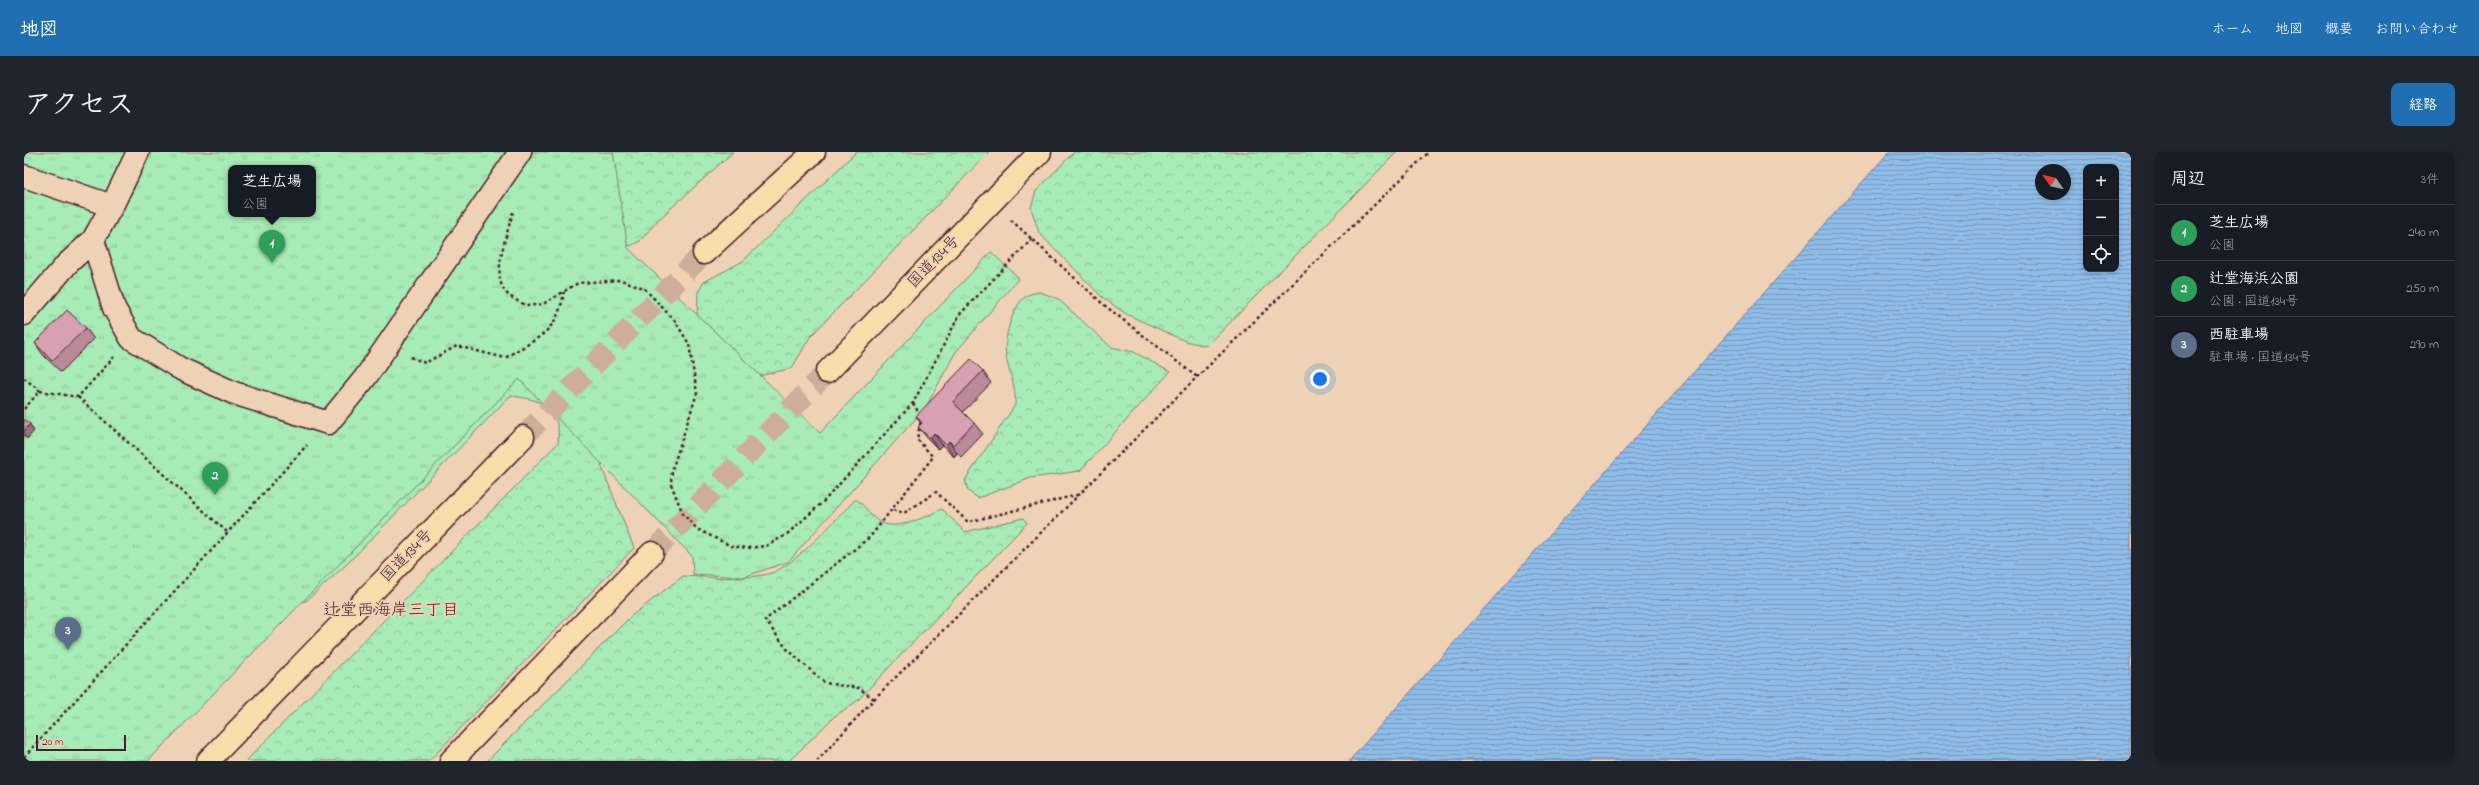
<!DOCTYPE html>
<html lang="ja">
<meta charset="utf-8">
<style>
body{margin:0;font-family:"Indie Flower","Klee One",sans-serif;background:#20242c;color:#f1f3f6}
.controls{position:absolute;right:12px;top:12px;display:grid;overflow:hidden;border-radius:8px;box-shadow:0 2px 6px #0003}
.controls button{width:36px;height:36px;display:grid;place-items:center;padding:0;border:0;border-bottom:1px solid #363941;background:#171b24;color:#f1f3f6;font:20px sans-serif}
.compass{position:absolute;left:2011px;top:12px;width:36px;height:36px;border-radius:50%;background:#171b24;box-shadow:0 2px 6px #0003;rotate:304deg}
.scale{position:absolute;left:12px;bottom:10px;width:90px;box-sizing:border-box;padding-left:4px;border:2px solid #4a1f2b;border-top:0;font-size:11px;line-height:14px;white-space:nowrap;color:#4a1f2b;-webkit-text-stroke:3px #efd2b6;paint-order:stroke}
.you{position:absolute;left:1296px;top:227px;width:14px;height:14px;margin:-10px;border:3px solid #fff;border-radius:50%;background:#1a73e8;box-shadow:0 0 0 6px #1a73e833}
.badge{display:grid;place-items:center;width:26px;height:26px;border-radius:50%;background:#1f6fb2;color:#fff;font-size:13px;font-weight:700}
.pin{position:absolute;translate:-50% -33px;filter:drop-shadow(0 1px 2px #0008)}
.pin::after{content:'';position:absolute;top:21px;width:14px;height:12px;background:inherit;clip-path:polygon(0 0,100% 0,50% 100%)}
.popup{position:absolute;left:204px;top:13px;width:88px;height:52px;box-sizing:border-box;display:grid;place-content:center;border-radius:8px;background:#171b24;filter:drop-shadow(0 1px 3px #0005);font-size:13px;white-space:nowrap;color:#9ea1a6}
.popup b{font-size:15px;color:#f1f3f6}
.popup::after{content:'';position:absolute;left:50%;top:100%;margin-left:-8px;border:8px solid transparent;border-top-color:#171b24}
.list{margin:0;padding:0;list-style:none}
h2{display:flex;justify-content:space-between;align-items:center;height:52px;margin:0;padding:0 16px;font-size:17px}
h2 small{font-size:13px;font-weight:400;color:#9ea1a6}
.list li{display:grid;grid-template-columns:26px 1fr auto;gap:12px;align-items:center;box-sizing:border-box;height:56px;padding:0 16px;border-top:1px solid #363941}
.list b{display:block;font-size:15px;white-space:nowrap}
.list p{margin:0;font-size:13px;white-space:nowrap;color:#9ea1a6}
.list em{font-size:13px;font-style:normal;color:#9ea1a6}
.icon{flex:none;width:22px;height:22px;fill:none;stroke:currentColor;stroke-width:2;stroke-linecap:round;stroke-linejoin:round}
.map{position:relative;flex:none;width:2107px;height:609px;overflow:hidden;border-radius:8px}
header{display:flex;align-items:center;gap:24px;box-sizing:border-box;height:56px;padding:0 20px;background:#1f6fb2;color:#fff}
header strong{font-size:19px}
nav{display:flex;gap:22px;margin-inline-start:auto;font-size:14px}
.intro{display:flex;align-items:center;justify-content:space-between;box-sizing:border-box;height:96px;padding:0 24px}
h1{margin:0;font-size:28px}
.button{padding:10px 18px;border-radius:8px;background:#1f6fb2;color:#fff;font-size:14px;font-weight:700}
main{display:flex;gap:24px;padding:0 24px}
aside{flex:1;background:#171b24;border-radius:8px;box-shadow:0 2px 6px #0003}
.map>svg:first-child{display:block}
.forest{fill:url(#forest-crowns);stroke:#788570}
.park{fill:url(#park-tufts);stroke:#788570;fill-rule:evenodd}
.water{fill:url(#water-rules);stroke:#737e9d;fill-rule:evenodd}
.lines{fill:none;stroke-linecap:round;stroke-linejoin:round}
.trunk-tunnel{stroke:#ceae9a;stroke-width:22;stroke-dasharray:22 11;stroke-linecap:butt}
.pedestrian-casing{stroke:#4a1f2b;stroke-width:25}
.trunk-casing{stroke:#4a1f2b;stroke-width:25}
.path{stroke:#4a1f2b;stroke-width:2.5;stroke-dasharray:3 3;stroke-linecap:butt}
.pedestrian{stroke:#efd2b6;stroke-width:22}
.trunk{stroke:#f9ddab;stroke-width:22}
.wall{fill:#ba8a9a;stroke:#4a1f2b}
.shaded-wall{fill:#97717d;stroke:#4a1f2b}
.building{fill:#d8a1b3;stroke:#4a1f2b}
.labels{text-anchor:middle;dominant-baseline:central;stroke-width:3.5;stroke-linejoin:round;paint-order:stroke}
.street-label{font-size:16px;fill:#4a1f2b;stroke:#efd2b6}
.neighbourhood-label{font-size:17px;fill:#4a1f2b;stroke:#efd2b6}
</style>
<header>
<strong>地図</strong>
<nav><a>ホーム</a><a>地図</a><a>概要</a><a>お問い合わせ</a></nav>
</header>
<div class="intro"><h1>アクセス</h1><a class="button">経路</a></div>
<main>
<div class="map">
<svg width="2107" height="609" viewBox="0 0 2107 609">
<defs>
<pattern id="forest-crowns" width="20" height="18" patternUnits="userSpaceOnUse"><rect width="20" height="18" fill="#a7ebb6"/><path d="M2 6a3 3 0 1 1 6 0M12 15a3 3 0 1 1 6 0" fill="none" stroke="#91c99d"/></pattern>
<pattern id="park-tufts" width="24" height="20" patternUnits="userSpaceOnUse"><rect width="24" height="20" fill="#a7ebb6"/><path d="M3 7l-1-3M5 7V3M7 7l1-3M15 17l-1-3M17 17v-4M19 17l1-3" fill="none" stroke="#91c99d"/></pattern>
<pattern id="water-rules" width="6" height="5" patternUnits="userSpaceOnUse"><rect width="6" height="5" fill="#8fbde9"/><path d="M0 2.5h6" fill="none" stroke="#7799bd"/></pattern>
</defs>
<rect width="100%" height="100%" fill="#efd2b6"/>
<filter id="ink" filterUnits="userSpaceOnUse"><feTurbulence type="fractalNoise" baseFrequency=".025" numOctaves="2"/><feDisplacementMap in="SourceGraphic" scale="8" xChannelSelector="R" yChannelSelector="G"/><feConvolveMatrix kernelMatrix="1 2 1 2 8 2 1 2 1" color-interpolation-filters="sRGB"/></filter>
<g filter="url(#ink)">
<path class="forest" d="M580,0H709L633,69L616,89L606,94L599,90Z
M832,0H965L786,185L768,216L723,227L673,167L674,140L680,130L719,109Z
M1050,0H1373L1183,194L1161,189L1102,162L1078,145L1015,81L1007,56L1012,39Z
M1016,140L1034,147L1087,195L1110,200L1146,220L1056,319L1007,326L954,346L944,339L941,328L991,253C993,237 985,221 982,205C979,188 988,152 1004,143C1007,141 1012,141 1016,140Z
M407,150L596,292L577,313L610,396L405,609H222L534,291C537,255 518,247 486,244L323,412L282,449L268,451Z
M832,347C841,353 845,363 854,369C872,381 901,364 918,357L941,380L999,366L1003,371L833,549L811,564L765,609H463L606,465L659,424C685,425 718,428 744,422C771,415 811,367 832,347Z"/>
<path class="park" d="M0,0H589L604,96L796,281L967,100L995,126L931,201L902,255L764,410L719,425L669,422L668,404L495,227L124,609H0ZM207,16H289V62H207Z"/>
<path class="water" d="M1865,0H2107V609H1325ZM2062,15H2092V117H2062ZM2017,18H2041V42H2017Z"/>
<g class="lines">
<path class="trunk-tunnel" d="M499,285L680,101
M628,401L803,220"/>
<g class="pedestrian-casing">
<path id="pedestrian" d="M0,24L88,54
M69,88L90,156L107,186L157,217L210,241L304,271L341,226L496,0
M0,162L43,112L69,88L88,54L114,0"/>
</g>
<g class="trunk-casing">
<path id="trunk" d="M680,101L790,0
M803,220L1016,0
M184,609L499,285
M427,609L628,401"/>
</g>
<path class="path" d="M489,60C484,79 468,121 480,138C484,145 496,150 503,154L519,152L554,131L597,128L620,136L651,169L665,192L673,241L648,318L647,332L659,362L673,377L707,394L723,396L742,394L762,383L800,349L889,251L936,162L1008,87
M987,68L1080,153L1173,225
M387,205L401,211L433,194L481,206C514,185 533,182 540,140
M0,226L16,239
M54,245L203,380
M889,251L896,263
M0,257L16,239L54,245L90,205
M869,358L880,361L912,340L944,370L1057,342
M850,547L835,536L801,531L763,497L741,468L846,385L909,305L893,287L897,268
M0,605L283,293
M793,609L850,547L1173,225L1405,0"/>
<use href="#pedestrian" class="pedestrian"/>
<use href="#trunk" class="trunk"/>
</g>
<path class="wall" d="M62,176L70,187L37,220L19,203L11,191Z
M959,219L967,231L939,260L950,271L959,282L937,305L933,301L930,305L918,293L914,297L903,286L894,275L897,272L892,264Z"/>
<path class="shaded-wall" d="M6,272L10,279L3,287L0,283V279Z
M910,281L918,293L914,297L906,286Z
M925,289L933,301L930,305L922,293Z"/>
<path class="building" d="M43,158L62,176L28,209L11,191Z
M947,207L959,219L929,250L950,271L929,293L925,289L922,293L910,281L906,286L894,275L898,271L892,264Z
M0,267L6,272L0,279Z"/>
</g>
<g class="labels">
<g class="street-label">
<text transform="translate(910 110) rotate(-46)">国道134号</text>
<text transform="translate(383 404) rotate(-46)">国道134号</text>
</g>
<g class="neighbourhood-label">
<text x="367" y="458">辻堂西海岸三丁目</text>
</g>
</g>
</svg>
<div class="controls">
<button>+</button>
<button>−</button>
<button><svg class="icon" aria-label="locate" viewBox="0 0 24 24"><circle cx="12" cy="12" r="6"/><path d="M12 2v4M12 18v4M2 12h4M18 12h4"/></svg></button>
</div>
<svg class="compass" viewBox="-18 -18 36 36"><path d="M0-13l5 13h-10z" fill="#e53935"/><path d="M0 13l5-13h-10z" fill="#9ea1a6"/></svg>
<div class="scale">20 m</div>
<div class="you"></div>
<div class="pin badge" style="left:248px;top:111px;background:#2e9e5b">1</div>
<div class="popup"><b>芝生広場</b>公園</div>
<div class="pin badge" style="left:191px;top:343px;background:#2e9e5b">2</div>
<div class="pin badge" style="left:44px;top:498px;background:#5c6f8a">3</div>
</div>
<aside>
<h2>周辺<small>3件</small></h2>
<ul class="list">
<li><span class="badge" style="background:#2e9e5b">1</span><div><b>芝生広場</b><p>公園</p></div><em>240 m</em></li>
<li><span class="badge" style="background:#2e9e5b">2</span><div><b>辻堂海浜公園</b><p>公園 · 国道134号</p></div><em>250 m</em></li>
<li><span class="badge" style="background:#5c6f8a">3</span><div><b>西駐車場</b><p>駐車場 · 国道134号</p></div><em>290 m</em></li>
</ul>
</aside>
</main>
